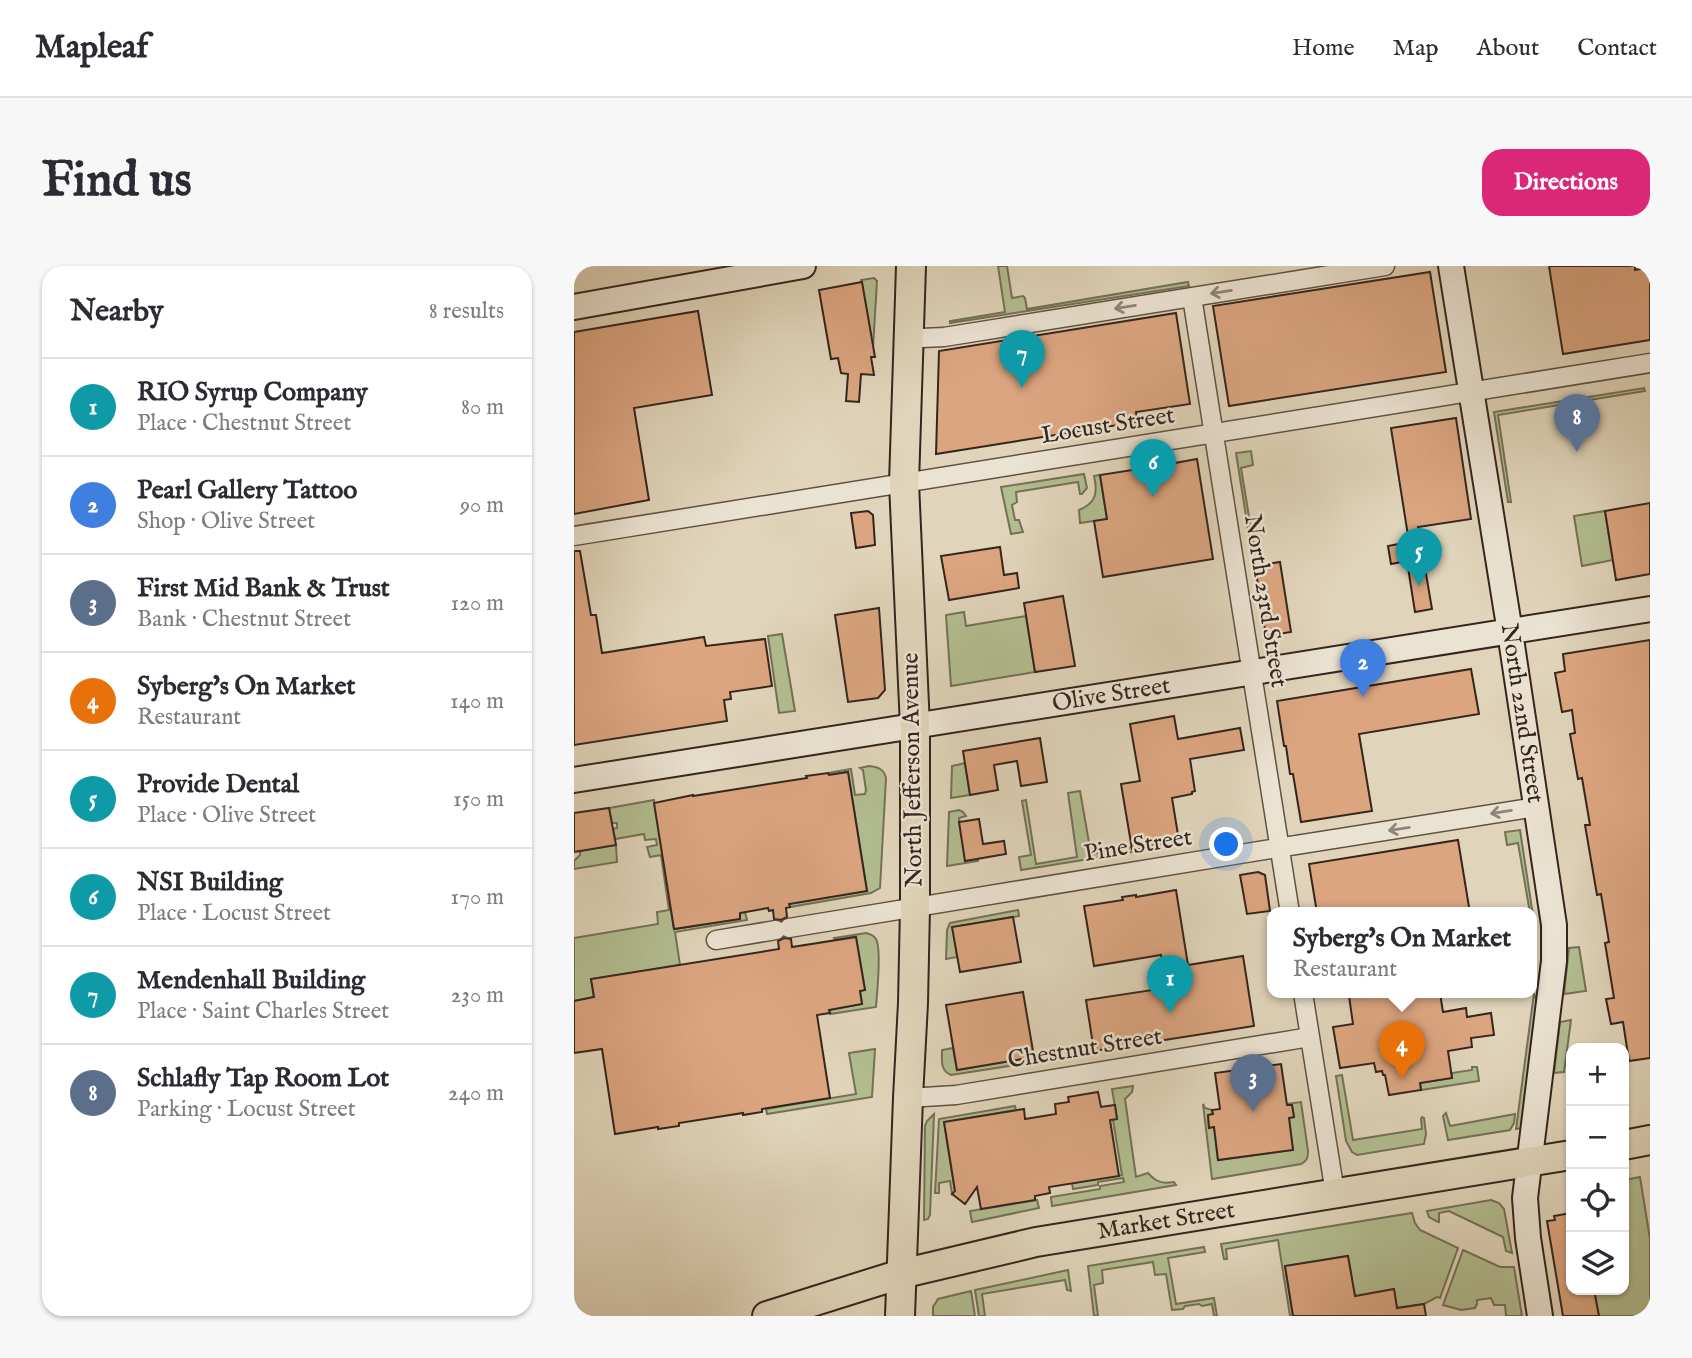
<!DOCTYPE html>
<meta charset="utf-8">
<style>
body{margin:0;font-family:"IM FELL English",serif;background:#f7f7f7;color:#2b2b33}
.controls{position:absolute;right:21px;bottom:21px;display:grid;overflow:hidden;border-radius:14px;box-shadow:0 2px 5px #0004}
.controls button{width:63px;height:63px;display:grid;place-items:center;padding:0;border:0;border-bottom:2px solid #e1e1e2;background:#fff;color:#2b2b33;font:35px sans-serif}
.you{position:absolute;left:653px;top:579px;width:24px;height:24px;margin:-18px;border:5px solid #fff;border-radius:50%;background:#1a73e8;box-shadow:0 0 0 10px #1a73e833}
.badge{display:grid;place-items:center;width:46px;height:46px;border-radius:50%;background:#db2777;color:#fff;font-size:23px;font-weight:700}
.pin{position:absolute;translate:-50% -58px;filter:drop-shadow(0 2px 4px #0008)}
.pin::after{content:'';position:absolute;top:37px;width:24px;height:21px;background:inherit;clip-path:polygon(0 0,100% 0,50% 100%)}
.popup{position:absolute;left:693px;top:641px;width:270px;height:91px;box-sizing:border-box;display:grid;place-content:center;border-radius:14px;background:#fff;filter:drop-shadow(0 2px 5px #0005);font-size:23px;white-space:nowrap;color:#7c7c81}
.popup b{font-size:26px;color:#2b2b33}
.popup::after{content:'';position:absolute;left:50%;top:100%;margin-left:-14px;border:14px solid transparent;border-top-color:#fff}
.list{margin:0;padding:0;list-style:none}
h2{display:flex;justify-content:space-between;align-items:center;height:91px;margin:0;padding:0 28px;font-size:30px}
h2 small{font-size:23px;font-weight:400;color:#7c7c81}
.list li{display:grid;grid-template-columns:46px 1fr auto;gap:21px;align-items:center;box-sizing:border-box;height:98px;padding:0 28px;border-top:2px solid #e1e1e2}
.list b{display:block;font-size:26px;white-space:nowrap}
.list p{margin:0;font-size:23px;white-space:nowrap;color:#7c7c81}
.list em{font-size:23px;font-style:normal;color:#7c7c81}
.icon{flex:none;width:38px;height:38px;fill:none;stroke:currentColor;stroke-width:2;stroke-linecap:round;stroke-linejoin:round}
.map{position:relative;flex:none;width:1076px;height:1050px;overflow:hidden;border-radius:21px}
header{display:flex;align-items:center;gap:42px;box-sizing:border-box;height:98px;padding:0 35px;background:#fff;border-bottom:2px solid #e1e1e2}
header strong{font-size:33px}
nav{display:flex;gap:38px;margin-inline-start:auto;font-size:24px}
.intro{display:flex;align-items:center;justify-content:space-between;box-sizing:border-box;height:168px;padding:0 42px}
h1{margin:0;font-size:49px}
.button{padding:18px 32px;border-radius:21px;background:#db2777;color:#fff;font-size:24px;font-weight:700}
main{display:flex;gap:42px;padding:0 42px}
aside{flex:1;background:#fff;border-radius:21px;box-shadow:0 2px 5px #0004}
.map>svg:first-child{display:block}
.green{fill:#b2bd90;stroke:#747157;stroke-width:2}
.building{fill:#dba580;stroke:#35251e;stroke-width:2}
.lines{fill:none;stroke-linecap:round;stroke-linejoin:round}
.street-casing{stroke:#605145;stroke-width:21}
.secondary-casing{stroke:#35251e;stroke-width:28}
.primary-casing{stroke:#35251e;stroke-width:32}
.street{stroke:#ebe3d2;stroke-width:18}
.secondary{stroke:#ebe3d2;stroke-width:24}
.primary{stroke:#e0d4ba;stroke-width:28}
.oneway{stroke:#908478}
.labels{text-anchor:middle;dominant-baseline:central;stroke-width:5;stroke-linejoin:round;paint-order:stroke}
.street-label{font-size:24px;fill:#35251e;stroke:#ebe3d2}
</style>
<header>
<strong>Mapleaf</strong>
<nav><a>Home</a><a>Map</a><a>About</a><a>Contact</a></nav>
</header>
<div class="intro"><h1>Find us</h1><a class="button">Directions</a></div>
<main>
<aside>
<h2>Nearby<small>8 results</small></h2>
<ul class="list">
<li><span class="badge" style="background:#0f9aa8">1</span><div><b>RIO Syrup Company</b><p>Place · Chestnut Street</p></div><em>80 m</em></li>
<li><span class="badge" style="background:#3f7fe0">2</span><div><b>Pearl Gallery Tattoo</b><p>Shop · Olive Street</p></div><em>90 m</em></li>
<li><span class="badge" style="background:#5c6f8a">3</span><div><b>First Mid Bank &amp; Trust</b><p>Bank · Chestnut Street</p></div><em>120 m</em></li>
<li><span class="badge" style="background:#e8710a">4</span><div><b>Syberg's On Market</b><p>Restaurant</p></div><em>140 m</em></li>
<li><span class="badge" style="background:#0f9aa8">5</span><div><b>Provide Dental</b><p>Place · Olive Street</p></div><em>150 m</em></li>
<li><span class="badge" style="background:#0f9aa8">6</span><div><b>NSI Building</b><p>Place · Locust Street</p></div><em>170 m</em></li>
<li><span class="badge" style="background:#0f9aa8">7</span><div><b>Mendenhall Building</b><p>Place · Saint Charles Street</p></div><em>230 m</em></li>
<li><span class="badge" style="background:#5c6f8a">8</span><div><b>Schlafly Tap Room Lot</b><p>Parking · Locust Street</p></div><em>240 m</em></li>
</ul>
</aside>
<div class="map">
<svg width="1076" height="1050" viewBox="0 0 1076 1050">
<rect width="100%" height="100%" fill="#e0d4ba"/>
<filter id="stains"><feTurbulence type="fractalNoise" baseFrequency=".00286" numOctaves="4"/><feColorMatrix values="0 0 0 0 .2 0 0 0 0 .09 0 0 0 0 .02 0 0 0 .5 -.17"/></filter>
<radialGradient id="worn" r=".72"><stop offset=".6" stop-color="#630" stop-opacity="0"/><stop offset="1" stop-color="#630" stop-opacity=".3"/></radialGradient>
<path class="green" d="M424,0H433L438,32L449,30L451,32L453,43L614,16L615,20L376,57V55L431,46Z
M300,12L303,15L299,82L287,14Z
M1070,122L1071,125L924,149L937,236H934L920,146Z
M677,185L679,199L667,202L681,287L678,288L662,187Z
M510,208L513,222L508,228H506L504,216L442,226L443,236L438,239L441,254H445L449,266L437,268L427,221Z
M526,209L533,253L506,257L505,244C522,237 524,227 520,210Z
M1031,245L1039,294L1008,300L1000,250Z
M390,346L392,360L452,350L461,406L377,420L372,349Z
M208,368L221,445L205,447L194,370Z
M391,497L396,529L377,532L378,500Z
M295,500C304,501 310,503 312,512L306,622L297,627L216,641L215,638L293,625L274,506L255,509L254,507L277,503L281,529L291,528L292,524L289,504L286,502Z
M506,525L517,588L557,581L558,583L565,582V585L447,604L445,591L457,589L448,535L452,534L462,598L503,591L494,527Z
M80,534L100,663L166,653V647L171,646L173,654L101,666L106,699L17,713L20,731L0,735V672L84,658L83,646L95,644L87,589L76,591L73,581L83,579L82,573L71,574L70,568L41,573L39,563L43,562V557H38L35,542Z
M385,544L389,546L392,550L385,552L391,594L404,593V595L373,600L375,546Z
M946,564L960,656L961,685L958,684V647H956L944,577L933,579L931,566Z
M42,579L43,596L0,603V595L6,589V585Z
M444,644L445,650L379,661L383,691L372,693L373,664L376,657Z
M292,667C297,669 299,668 302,673C308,682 303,727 302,741L256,748L255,744L288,738L286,725L291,724L282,671L261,674L260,672Z
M1005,681L1012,725L990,728L995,682Z
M960,727L963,736L948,862L942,863Z
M997,754L990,806L980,807L986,756Z
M379,782L383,804L460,791L461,796L377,809C366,804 368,795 368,784Z
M301,783L298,831L193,848L192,843L282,828L275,787Z
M898,801H903L905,815L847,824L846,817L878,812V807L898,804Z
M768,809L779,874L848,863L847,853L848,851L850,852L852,868L850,878L783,889L778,886L772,875L762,810Z
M559,820L558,826L551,833L562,911L574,907C582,916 588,918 600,916L602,919L478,940L477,931L526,923V920L550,916L549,912L524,916V919L499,923L498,917L548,909L539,854L543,853L538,823Z
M727,836L734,885C734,892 733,895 727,898L638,913L629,838L631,842L638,844L639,848L634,849L635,861H640L644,894L719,884L715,852L720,851L718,839H713L712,838Z
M441,840L442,844L370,856L381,925L378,928L376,915L365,917V927H361L365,853Z
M872,847L876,860L941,848L940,857L936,864L874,874L869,850Z
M360,848L356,949L354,953L350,954L351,860L353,855Z
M1066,911L1076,973V1050H1025L1020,1024H1050V914Z
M463,934L465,942L398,956L396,945Z
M917,934L925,937L930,943L938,987L932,985L929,971L875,945L865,947V956H864L855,951L853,945Z
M838,947L841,957L846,964L884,982L866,1032L863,1031L850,1038L823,1042L820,1024L784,1049L774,990L711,1000L719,1050H716L704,974L652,983L653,993H650L647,978Z
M630,981L631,986L594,992L602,1038L640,1032L643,1050H640L638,1038L628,1040L625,1038L611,1040L609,1043L598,1044L592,1008L581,1009L579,996L528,1004L529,1017L520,1019L524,1050H520L514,1000Z
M889,984L926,1001H940L948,1050H932L931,1039H920L917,1032L903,1034V1038L901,1042L887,1044L869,1039Z
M494,1004L497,1025L493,1024L491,1014L408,1028L411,1050H405L401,1024Z
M397,1025L401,1050H359V1041L364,1033Z"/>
<path class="building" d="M975,0H1061V4L1076,1V74L989,88Z
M856,6L872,106L655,140L639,40Z
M288,16L301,91H297L300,109L287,108L285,136L272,135L274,108L267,107L264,92L257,93L245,24Z
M124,45L138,129L60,142L75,234L0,248V66Z
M602,47L616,138L562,146L563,156L362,188L365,85Z
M882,152L897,253L844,261L858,343L841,346L833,295L817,298L814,280L835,276L817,162Z
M623,193L639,293L529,311L520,255L533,253L526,209L565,203L564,198L583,195L584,200Z
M1076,237V308L1042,314L1031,245Z
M294,245L299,249L301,279L282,282L277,247Z
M426,281L430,309L443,307L445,322L375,334L367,290Z
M0,285H6L17,349H22L28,387L130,371L132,380L191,373L198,420L156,426L157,433L150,434L153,455L0,479Z
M706,296L717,366L692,370L681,300Z
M489,330L501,400L461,406L450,337Z
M305,342L311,424L304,432L274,436L261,349Z
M1076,374V792L1055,795L1049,756L1037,758L1032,733L1040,732L1031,677L1035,676L1027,628L1023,629L1011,559H1016L1008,512L1004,513L996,468L1001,467L998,444L988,446L981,407L991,405L989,388Z
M897,403L905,448L785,468L798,545L727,556L719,508H716L712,480H710L703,435Z
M600,450L604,473L666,462L670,484L616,493L621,525L618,526V528L598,532L605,575L558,583L547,518L566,515L556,458Z
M466,472L473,516L447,520L443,495L420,499L424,524L396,529L389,485Z
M274,506L293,625L215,638L216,641L212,642L213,651L207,654L200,653L199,644L195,645L194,642L166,647V653L100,663L80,537L119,529V530L233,512L232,510L254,507L255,509Z
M35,542L42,579L0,586V547Z
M405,553L409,578L430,575L432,588L391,595L385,556Z
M884,574L896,647H743L735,598Z
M684,606L691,609L696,645L673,648L666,609Z
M602,624L614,699L669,690L680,760L520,785L512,734L592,722L587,689L520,700L510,640L549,634L548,631L562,629V631Z
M439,651L447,696L386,706L378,661Z
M282,671L291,724L286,725L288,738L255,744L256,747L243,749L256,832L188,843V846L169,849V847L105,857V860L84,863V861L41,868L28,783L0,787V735L20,731L17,713L205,683L204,675L210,672L217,673L218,681Z
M449,726L460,791L383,804L372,739Z
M793,727H866L869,746L892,742L893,751L917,747L920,769L897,772L898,781L874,785L878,812L846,817L847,824L815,829L811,809H809L808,805L802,806L800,797L766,802L759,761L779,758L775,730Z
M707,798L713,839H718L720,851L715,852L719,884L644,894L640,861L635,862L634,849L639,848L638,844L646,843L641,807Z
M524,826L527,841L541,839L543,853L536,854L545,910L475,921L476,927L461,930V934L407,943L403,921L391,938L378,928L381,925L370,856L450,843L451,853L482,848L481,838L495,836L494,831Z
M997,947V1024H1020L1025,1050H989L973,955L981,954L980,950Z
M774,990L781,1030L820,1023L823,1042L850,1038L852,1050H719L711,1000Z"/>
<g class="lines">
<g class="street-casing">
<path id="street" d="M618,31L716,647
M334,70L348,72L370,71L811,0
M0,270L1076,97
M215,662L666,588L962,541
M142,674L202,664
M729,727L761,927
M334,832L382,829L736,771"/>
</g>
<g class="secondary-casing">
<g id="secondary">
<path id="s1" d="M877,0L936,366L980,659V695L951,932L954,972L966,1050"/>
<path d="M0,41L229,0"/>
<path id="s2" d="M0,514L1076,343"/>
</g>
</g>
<g class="primary-casing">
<g id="primary">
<path d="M1050,879L1076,874"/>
<path id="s3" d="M193,1050L327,1008L462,976L997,889"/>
<path d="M326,1050L334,832L339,737L341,641V461L330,217L337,0"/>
</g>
</g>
<use href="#street" class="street"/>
<use href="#secondary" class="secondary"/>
<use href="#primary" class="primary"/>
</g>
<defs><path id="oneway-shaft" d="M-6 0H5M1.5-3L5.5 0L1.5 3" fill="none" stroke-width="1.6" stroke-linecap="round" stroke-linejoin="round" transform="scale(1.75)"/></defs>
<g class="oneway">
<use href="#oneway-shaft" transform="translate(647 26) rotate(171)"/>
<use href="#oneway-shaft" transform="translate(551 41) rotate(171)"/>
<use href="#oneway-shaft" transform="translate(927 546) rotate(171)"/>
<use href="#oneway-shaft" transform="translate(825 563) rotate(171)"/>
</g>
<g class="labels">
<g class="street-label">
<text transform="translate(534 160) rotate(-9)">Locust Street</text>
<text transform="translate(691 335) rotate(81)">North 23rd Street</text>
<text stroke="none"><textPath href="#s2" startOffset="544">Olive Street</textPath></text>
<text stroke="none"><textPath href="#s1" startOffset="453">North 22nd Street</textPath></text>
<text transform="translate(339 504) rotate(-91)">North Jefferson Avenue</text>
<text transform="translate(564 580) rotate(-9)">Pine Street</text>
<text transform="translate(511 783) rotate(-9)">Chestnut Street</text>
<text stroke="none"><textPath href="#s3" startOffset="411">Market Street</textPath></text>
</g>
</g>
<rect width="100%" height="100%" filter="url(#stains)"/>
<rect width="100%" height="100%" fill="url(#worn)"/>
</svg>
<div class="controls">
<button>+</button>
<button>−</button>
<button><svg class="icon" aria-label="locate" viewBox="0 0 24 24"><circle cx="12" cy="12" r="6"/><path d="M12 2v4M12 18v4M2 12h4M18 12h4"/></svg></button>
<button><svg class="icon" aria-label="layers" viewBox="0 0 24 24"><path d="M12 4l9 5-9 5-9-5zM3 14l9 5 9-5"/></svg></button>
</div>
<div class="you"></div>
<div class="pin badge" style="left:596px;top:747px;background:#0f9aa8">1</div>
<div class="pin badge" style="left:789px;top:431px;background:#3f7fe0">2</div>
<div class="pin badge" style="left:679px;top:846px;background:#5c6f8a">3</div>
<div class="pin badge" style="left:828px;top:813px;background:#e8710a">4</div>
<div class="popup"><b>Syberg's On Market</b>Restaurant</div>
<div class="pin badge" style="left:845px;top:320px;background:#0f9aa8">5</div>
<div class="pin badge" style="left:579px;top:231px;background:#0f9aa8">6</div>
<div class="pin badge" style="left:448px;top:122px;background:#0f9aa8">7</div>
<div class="pin badge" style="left:1003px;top:186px;background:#5c6f8a">8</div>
</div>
</main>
